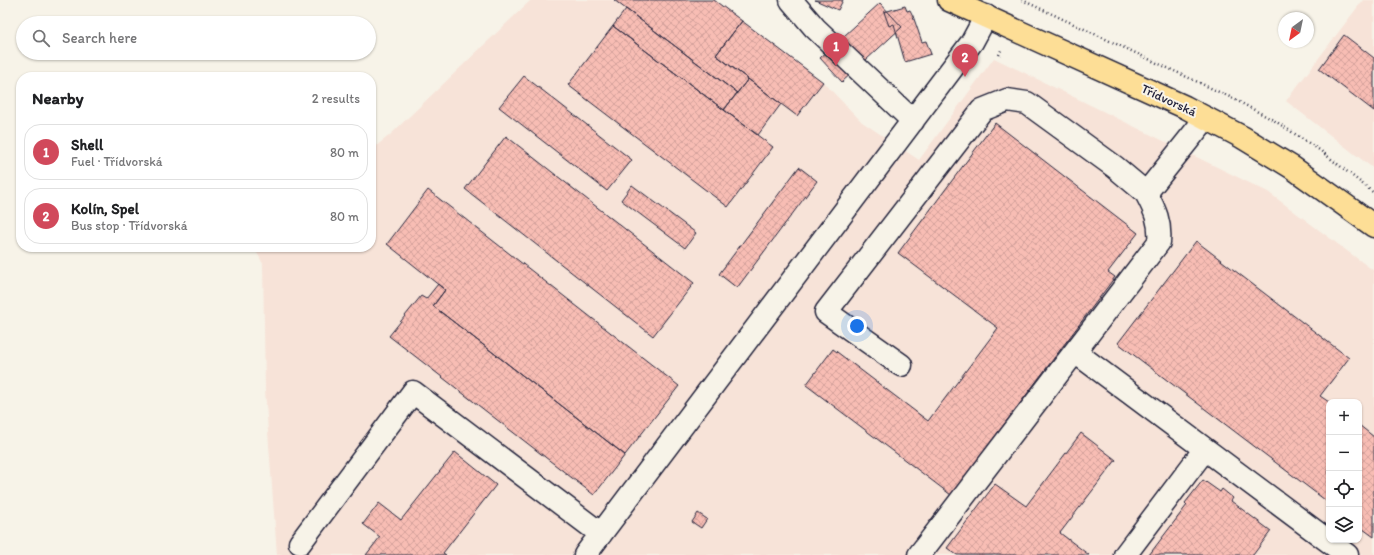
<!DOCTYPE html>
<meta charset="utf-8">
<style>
body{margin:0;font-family:Itim,sans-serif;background:#f2f2f2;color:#202124}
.controls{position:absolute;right:12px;bottom:12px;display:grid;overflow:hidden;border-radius:8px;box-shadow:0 1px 3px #0004}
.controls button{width:36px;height:36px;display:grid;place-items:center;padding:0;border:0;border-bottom:1px solid #e0e0e0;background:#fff;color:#202124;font:20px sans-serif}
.compass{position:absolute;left:1278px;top:12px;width:36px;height:36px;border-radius:50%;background:#fff;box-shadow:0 1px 3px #0004;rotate:213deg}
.you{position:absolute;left:857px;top:326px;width:14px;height:14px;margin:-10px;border:3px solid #fff;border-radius:50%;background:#1a73e8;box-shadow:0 0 0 6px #1a73e833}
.badge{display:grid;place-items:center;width:26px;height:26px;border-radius:50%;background:#d1495b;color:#fff;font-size:13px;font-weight:700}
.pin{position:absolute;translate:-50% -33px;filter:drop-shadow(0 1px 2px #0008)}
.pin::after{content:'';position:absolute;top:21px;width:14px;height:12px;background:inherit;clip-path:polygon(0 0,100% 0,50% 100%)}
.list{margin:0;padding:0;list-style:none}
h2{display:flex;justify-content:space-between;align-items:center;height:52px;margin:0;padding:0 16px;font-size:17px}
h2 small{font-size:13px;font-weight:400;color:#757577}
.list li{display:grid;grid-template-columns:26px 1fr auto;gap:12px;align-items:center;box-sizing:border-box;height:56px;margin:0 8px 8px;padding:0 8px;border:1px solid #e0e0e0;border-radius:16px}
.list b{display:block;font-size:15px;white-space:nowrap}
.list p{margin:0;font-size:13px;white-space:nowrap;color:#757577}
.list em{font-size:13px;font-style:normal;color:#757577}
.icon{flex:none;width:22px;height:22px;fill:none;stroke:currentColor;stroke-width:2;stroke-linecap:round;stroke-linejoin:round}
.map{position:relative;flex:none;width:1374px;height:555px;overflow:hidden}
.search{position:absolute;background:#fff;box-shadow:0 1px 3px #0004;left:16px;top:16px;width:360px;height:44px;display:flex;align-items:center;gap:10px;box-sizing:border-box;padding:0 14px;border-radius:22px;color:#757577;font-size:15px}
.panel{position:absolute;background:#fff;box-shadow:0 1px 3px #0004;left:16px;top:72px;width:360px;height:180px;border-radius:16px}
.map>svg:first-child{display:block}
.built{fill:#f7e3d8;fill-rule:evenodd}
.building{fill:url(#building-cross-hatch);stroke:#22223b}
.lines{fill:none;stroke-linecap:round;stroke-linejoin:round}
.minor-casing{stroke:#22223b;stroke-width:25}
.major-casing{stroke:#22223b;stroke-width:25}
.path{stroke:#22223b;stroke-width:2.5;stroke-dasharray:1 3;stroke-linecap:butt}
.minor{stroke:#f7f3e8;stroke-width:22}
.major{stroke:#fdde96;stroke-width:22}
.labels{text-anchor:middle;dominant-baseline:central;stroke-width:4;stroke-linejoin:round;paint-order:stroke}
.street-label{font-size:13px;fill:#22223b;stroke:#f7f3e8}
</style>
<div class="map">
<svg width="1374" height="555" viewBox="0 0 1374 555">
<defs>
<pattern id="building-cross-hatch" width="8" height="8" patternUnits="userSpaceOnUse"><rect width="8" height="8" fill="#f8bdb4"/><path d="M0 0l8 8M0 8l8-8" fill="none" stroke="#d4a29c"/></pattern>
</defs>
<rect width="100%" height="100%" fill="#f7f3e8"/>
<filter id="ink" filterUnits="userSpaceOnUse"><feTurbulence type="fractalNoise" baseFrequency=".025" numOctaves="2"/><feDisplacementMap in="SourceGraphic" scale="8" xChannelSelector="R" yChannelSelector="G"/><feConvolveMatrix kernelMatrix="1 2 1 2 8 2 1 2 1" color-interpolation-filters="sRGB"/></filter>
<g filter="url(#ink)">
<path class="built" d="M531,0H715L823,82L862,122L919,160L994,58L1268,192L1374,271V555H277L265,390L263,264L254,247H371V150L390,135ZM1329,402H1359V540H1329Z
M1363,0H1374V169L1286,101Z"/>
<path class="building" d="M614,0H714L742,21L716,55L748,79L737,93Z
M815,0H843L838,10Z
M880,3L902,27L842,82L820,58Z
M905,6L907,11L910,10L913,16L922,42L926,41L931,54L905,62L894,24L889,26L884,12Z
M626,9L737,93L724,110L613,26Z
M742,21L823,82L797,116L716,55Z
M613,26L773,147L728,207L568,85Z
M1344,35L1374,58V111L1319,69Z
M524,76L632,160L607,191L499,107Z
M748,79L781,104L758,135L724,110Z
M995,123L1138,233L1108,272L1115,277L951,495L806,385L833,349L928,421L998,328L898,253Z
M506,136L694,283L653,336L465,189Z
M799,167L817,181L737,288L719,274Z
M632,185L696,233L685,248L621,200Z
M428,190L679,386L625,455L433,306L445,290L387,244Z
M1196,241L1349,358L1320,396L1329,402V503L1118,343Z
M438,284L445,290L433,306L625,455L594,495L389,336L421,296L426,299Z
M1359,425L1374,437V537L1359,526Z
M1081,433L1116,460L1060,533L1089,555H957L947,548L995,484L1026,506Z
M455,452L496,485L443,553L446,555H366L380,537L363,524L379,503L401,520Z
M1203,480L1220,492L1222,489L1233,498L1231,501L1271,531L1253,555H1149L1187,505L1185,503Z
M698,513L707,519L701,528L692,522Z"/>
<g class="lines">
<g class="minor-casing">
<path id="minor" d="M791,0L815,28L913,121
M1075,352L1347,555
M901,365L826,312L982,110L1007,100L1027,103L1115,167L1146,193L1206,118
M300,543L413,392L601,534
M585,555L972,42L986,16
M919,555L1159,242C1161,223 1155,210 1146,193
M1125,555L1205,449"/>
</g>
<g class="major-casing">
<path id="major" d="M949,0L1185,107L1242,137L1293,168L1374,226"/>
</g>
<path class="path" d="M1022,0L1232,98L1275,121L1321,151L1374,193
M999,55L1002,48"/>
<use href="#minor" class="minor"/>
<use href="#major" class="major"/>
</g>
</g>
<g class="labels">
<g class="street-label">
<text transform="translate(1169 100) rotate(25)">Třídvorská</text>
</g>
</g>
</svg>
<div class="controls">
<button>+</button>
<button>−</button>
<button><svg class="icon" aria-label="locate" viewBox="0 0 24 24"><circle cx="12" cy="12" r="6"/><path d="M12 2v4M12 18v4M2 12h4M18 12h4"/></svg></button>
<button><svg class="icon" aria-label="layers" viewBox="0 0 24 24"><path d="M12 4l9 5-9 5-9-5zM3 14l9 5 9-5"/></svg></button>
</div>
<svg class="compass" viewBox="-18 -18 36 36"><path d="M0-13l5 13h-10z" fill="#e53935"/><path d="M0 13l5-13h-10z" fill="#757577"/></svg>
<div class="you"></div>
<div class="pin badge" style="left:836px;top:66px">1</div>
<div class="pin badge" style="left:965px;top:77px">2</div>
<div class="search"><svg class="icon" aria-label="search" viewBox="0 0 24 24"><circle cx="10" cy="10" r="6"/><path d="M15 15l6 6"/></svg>Search here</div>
<section class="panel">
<h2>Nearby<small>2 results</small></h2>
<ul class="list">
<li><span class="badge">1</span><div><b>Shell</b><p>Fuel · Třídvorská</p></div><em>80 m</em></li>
<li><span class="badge">2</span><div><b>Kolín, Spel</b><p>Bus stop · Třídvorská</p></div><em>80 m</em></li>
</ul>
</section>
</div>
